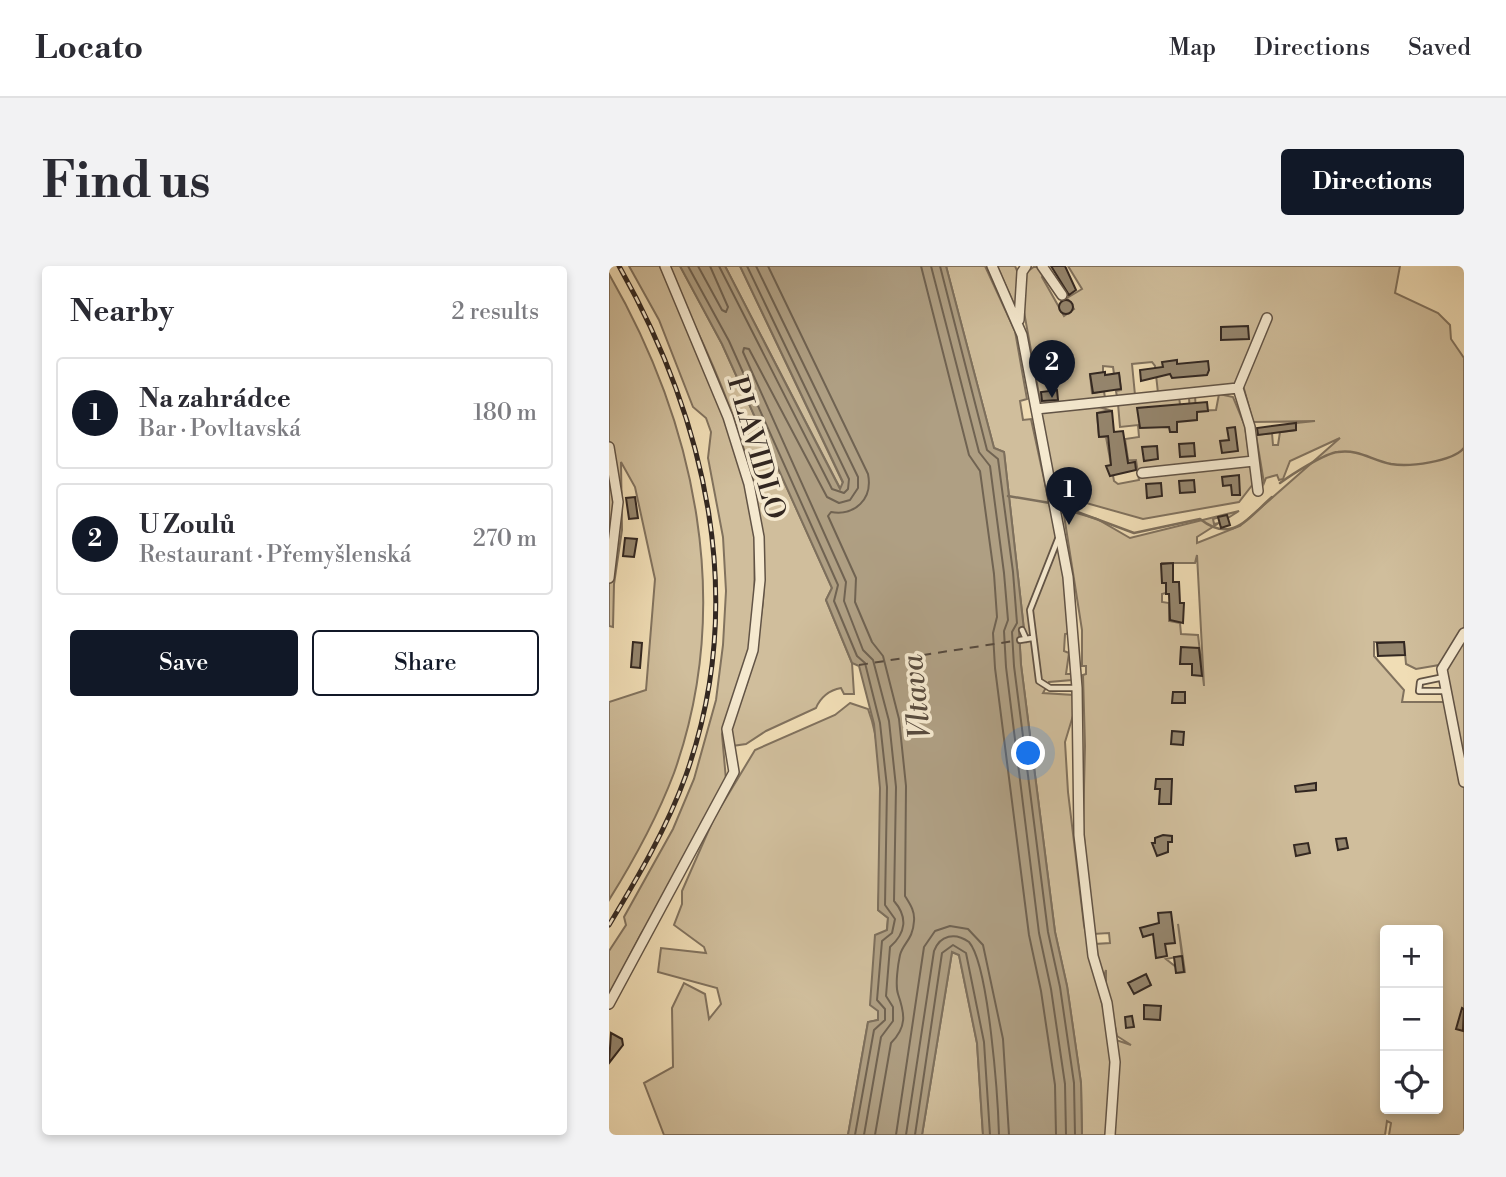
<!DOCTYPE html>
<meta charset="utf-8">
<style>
body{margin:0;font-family:"Libre Bodoni",serif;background:#f2f2f3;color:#2b2b33}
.controls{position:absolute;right:21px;bottom:21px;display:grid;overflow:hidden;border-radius:7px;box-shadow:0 4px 10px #0003}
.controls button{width:63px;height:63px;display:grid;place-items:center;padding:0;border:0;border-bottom:2px solid #e1e1e2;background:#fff;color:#2b2b33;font:35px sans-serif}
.you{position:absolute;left:420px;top:488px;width:24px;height:24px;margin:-18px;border:5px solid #fff;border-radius:50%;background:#1a73e8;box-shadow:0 0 0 10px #1a73e833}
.badge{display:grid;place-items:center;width:46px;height:46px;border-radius:50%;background:#111827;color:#fff;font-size:23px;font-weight:700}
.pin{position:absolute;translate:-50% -58px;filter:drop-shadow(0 2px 4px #0008)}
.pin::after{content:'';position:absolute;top:37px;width:24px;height:21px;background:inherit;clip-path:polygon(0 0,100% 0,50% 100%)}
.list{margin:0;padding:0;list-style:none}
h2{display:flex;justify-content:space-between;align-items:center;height:91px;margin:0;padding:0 28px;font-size:30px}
h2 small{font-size:23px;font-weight:400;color:#7c7c81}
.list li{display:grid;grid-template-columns:46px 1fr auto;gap:21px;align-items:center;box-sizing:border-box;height:112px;margin:0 14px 14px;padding:0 14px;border:2px solid #e1e1e2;border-radius:7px}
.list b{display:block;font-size:26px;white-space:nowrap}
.list p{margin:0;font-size:23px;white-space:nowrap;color:#7c7c81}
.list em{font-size:23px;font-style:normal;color:#7c7c81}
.actions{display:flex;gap:14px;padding:21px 28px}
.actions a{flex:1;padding:16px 0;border:2px solid #111827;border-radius:7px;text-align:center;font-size:24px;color:#111827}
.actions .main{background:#111827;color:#fff}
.icon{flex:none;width:38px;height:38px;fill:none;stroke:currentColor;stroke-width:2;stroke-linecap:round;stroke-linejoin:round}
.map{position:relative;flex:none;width:855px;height:869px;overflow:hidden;border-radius:7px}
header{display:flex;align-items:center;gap:42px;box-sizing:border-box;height:98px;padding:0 35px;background:#fff;border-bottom:2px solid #e1e1e2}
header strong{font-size:33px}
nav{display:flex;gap:38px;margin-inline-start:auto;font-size:24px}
.intro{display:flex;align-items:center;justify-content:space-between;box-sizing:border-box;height:168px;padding:0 42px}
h1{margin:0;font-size:49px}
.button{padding:18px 32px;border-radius:7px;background:#111827;color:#fff;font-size:24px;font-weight:700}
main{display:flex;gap:42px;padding:0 42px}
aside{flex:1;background:#fff;border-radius:7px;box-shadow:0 4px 10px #0003}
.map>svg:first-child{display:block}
.green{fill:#d0be9c;stroke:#81725e;stroke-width:2;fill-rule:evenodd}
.water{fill:#af9f83;stroke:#7d6f5c;stroke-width:2}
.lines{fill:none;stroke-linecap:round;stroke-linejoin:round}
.shore{stroke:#706352;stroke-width:2}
.stream{stroke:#7d6f5c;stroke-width:2.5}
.ferry{stroke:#584b3e;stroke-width:2;stroke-dasharray:9 7;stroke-linecap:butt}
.building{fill:#95866e;stroke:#322721;stroke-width:2}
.service-casing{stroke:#625446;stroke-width:8}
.minor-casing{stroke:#625446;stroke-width:12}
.service{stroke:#f5e9cf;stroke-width:4.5}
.minor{stroke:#f5e9cf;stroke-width:9}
.rail-casing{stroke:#322721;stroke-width:5}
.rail{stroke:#f5e9cf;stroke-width:2.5;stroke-dasharray:8;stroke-linecap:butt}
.labels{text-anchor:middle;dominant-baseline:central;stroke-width:7;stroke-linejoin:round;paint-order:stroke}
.street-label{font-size:28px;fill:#322721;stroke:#f5e9cf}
.water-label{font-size:30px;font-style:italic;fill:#584b3e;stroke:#f5e9cf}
</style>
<header>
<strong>Locato</strong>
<nav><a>Map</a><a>Directions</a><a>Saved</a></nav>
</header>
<div class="intro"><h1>Find us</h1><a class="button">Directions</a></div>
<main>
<aside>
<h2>Nearby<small>2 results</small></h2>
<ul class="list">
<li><span class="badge">1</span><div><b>Na zahrádce</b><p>Bar · Povltavská</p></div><em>180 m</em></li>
<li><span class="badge">2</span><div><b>U Zoulů</b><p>Restaurant · Přemyšlenská</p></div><em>270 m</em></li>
</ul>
<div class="actions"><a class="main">Save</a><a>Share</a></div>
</aside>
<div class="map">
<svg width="855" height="869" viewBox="0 0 855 869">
<rect width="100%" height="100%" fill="#f0ddb5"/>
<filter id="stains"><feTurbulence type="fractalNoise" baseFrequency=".00286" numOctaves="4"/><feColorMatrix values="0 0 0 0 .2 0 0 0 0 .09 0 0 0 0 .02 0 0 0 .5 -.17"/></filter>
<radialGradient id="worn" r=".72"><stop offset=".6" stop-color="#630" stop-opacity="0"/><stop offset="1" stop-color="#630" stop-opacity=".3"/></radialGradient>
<path class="green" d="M20,0H51L113,143L137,214L146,261L145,367L113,468L117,514L67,613L32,668L0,730V685L17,659L15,651L64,563L85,513L107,434L114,379L117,325L114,271L99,192L102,166L97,152L84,141L50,54Z
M57,0H71L113,78L223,322L217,334L243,397L245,428H235L232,422C220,424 211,432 207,442L157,465L137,478L123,480C119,455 132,438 139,414C146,388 151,362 154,335C163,216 108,104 57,0Z
M116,0H131L234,217L232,224Z
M337,0H376L406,65L418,133L411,135L414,154L422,153L456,310L462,367L456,368L455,385L460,387L457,408H463V414L440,416L434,427L465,429L466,443L456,476L459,526L475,659L501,772L522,779L508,770L497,720V704L494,712L486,678L501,677L500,667L484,668L474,561L476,480L474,409L477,408V400H473V364L454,243L488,253L521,272L630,245L619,252L617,249L604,253L605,258L610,257L588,271V277L631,260L731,172L681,195L674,213L670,214L668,209L657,212L655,217L647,169L663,167L664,179H669L671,166L687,164V157L706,155L644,156L634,119L629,118L549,127L546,100L543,96L523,98L526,129L508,131L507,125L512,124L510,108H505L504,101L494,100V107L481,109L483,127L495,125L496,132L432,139L415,46V8L426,0L436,7L433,11L455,50L465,43L458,32L473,23L459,0H791L786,27L829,47L841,59L842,73L855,92V363L830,399L807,403L797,398L795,376H765V390L795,424L793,436H835L836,404L855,374V869H780L782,857L778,855L776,869H473L472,817L458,720L446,666L412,399L410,365L415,364L395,186L385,182ZM588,289L595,420L589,369L572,368L571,357L560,355V337L553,336V328L557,327V316L553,315V297H586ZM569,658L576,706L567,707V701L557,693L573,690ZM776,664H829V843H776Z
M388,0H406L410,9L407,43Z
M0,8C87,159 125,338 65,507C48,552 25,594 0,634V436L37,424L46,313L26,221L12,196L13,264L5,318L4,361L0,360Z
M610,128L624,131L636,160L644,218L630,236L534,253L463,233L447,224L431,147L487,140L500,144L488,147L490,171H497L505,215L509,218L530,214L527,194L505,195L519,193L516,173L530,171L529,159L511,161L509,138L570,131L571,138L581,150L580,131L586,130L587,145L607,144Z
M241,437L259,443C279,495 272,587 269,644L279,652L269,754L259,756L239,869H55L35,817L64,801L63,742L75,717L96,728L100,753L112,738L108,722L49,706L52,682L97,687L95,681L65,659L73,638V625L105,552L146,484L226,449Z
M343,686L350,689L351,694L368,777L374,869H313Z"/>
<path class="water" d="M71,0H116L231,223L234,216L131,0H337L385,182L395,186L415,364L410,365L412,399L446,666L458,720L472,817L473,869H374L368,777L351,694L350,689L343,686L313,869H239L259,756L269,754V745L261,739L266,669L278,664L279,652L269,644L271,522L265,458L250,400L243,397L217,334L223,322L113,78Z"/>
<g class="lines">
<path class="shore" d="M79,0L120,75L229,319L225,335L248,390L256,397L271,457L278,521L276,639L286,653L283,667L273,675L268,734L276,743V754L265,764L246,869
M89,0L113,44L117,46L119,41L101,0
M110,0L223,223L235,227L239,223L240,213L138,0
M147,0L249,211V222L241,234L230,237L218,231L140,83L135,82L134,86L237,316L235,335L254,384L264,394L280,455L287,521L285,635C299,651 297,667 281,681L277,730L284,741V755L272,771L255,869
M159,0L259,208C264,233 246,250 222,246L219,250L247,312L246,336L263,376L274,390L290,453L297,520L296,630C301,638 306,645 305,655C304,674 294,677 291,689C289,698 286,719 289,728C296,748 298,761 282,777L266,869
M312,0L360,189L371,205L385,308L388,351L384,367L386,402L420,669L432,725L446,819L447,869
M322,0L370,186L381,200L395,307L399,354L395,365L397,401L430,667L442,723L456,818L457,869
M331,0L378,184L389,193L404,306L408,357L403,366L405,400L439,666L451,721L465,817L466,869
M287,869L315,681L326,665L341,660L359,663L374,679L394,773L400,869
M297,869L325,685C331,669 346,666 360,676C380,699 389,834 390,869
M306,869L333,687L344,679L357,687L375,776L381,869"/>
<path class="stream" d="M671,217C682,209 716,187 729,186C750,183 762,194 782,198C800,201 843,196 855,182
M399,230L441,237
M447,238L525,267L591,253C623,278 638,253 663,231"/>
<path class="ferry" d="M250,399L411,374"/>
</g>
<path class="building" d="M442,0H456L467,24L460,29Z
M450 41a7 7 0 1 1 14 0a7 7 0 1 1-14 0Z
M639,60L640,73L612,74V61Z
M568,94V98L599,95L600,104L598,109L563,112L561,108L532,115L531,104L554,101L553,96Z
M496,106V109L510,107L512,123L484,127L481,108Z
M448,124L449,134L433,135L432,126Z
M598,136L599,145L588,146V154L568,156V166H561L560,161L531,162L528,142Z
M503,145L505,166L514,165L519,197L526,196L527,204L501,210L497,200L502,199L499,170L490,171L488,147Z
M687,157V164L649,169L648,162Z
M626,161L629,185L613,187L611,175L620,174L618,162Z
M585,177L586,190L571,191L570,178Z
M548,180L549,193L535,195L533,181Z
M630,209L631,229H623L622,219L614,220L613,211Z
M585,214L586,226L571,227L570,215Z
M552,217L553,230L538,232L537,218Z
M26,231L29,252L20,253L17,232Z
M618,249L621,259L612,262L609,251Z
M16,272L28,273L25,291L14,290Z
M564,297V316H570L571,337H575L574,357L561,354L560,328H557V317H553L552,298Z
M24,376L33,377L31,402L22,401Z
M795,376L796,389L769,390L768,377Z
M572,381L590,382L593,410L583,409V398H571Z
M564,426H576V437H563Z
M563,465L575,466L574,479L562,478Z
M547,513H563L562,538H550L551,523H546Z
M707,517V524L687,526L686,520Z
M554,569L563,570V576H559V586L548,590L543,577H546V572Z
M737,572L739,582L729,584L727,573Z
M699,577L701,587L687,590L685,579Z
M562,646L566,677L556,678L558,690L547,692L544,668L534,671L531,662L550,657L549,647Z
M573,690L575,706L567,707L565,691Z
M537,708L542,719L525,728L519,717Z
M535,739L552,740L551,754L535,753Z
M853,742L855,743L854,765L847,763Z
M523,750L525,761L517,762L516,751Z
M2,767L13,773L14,779L0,797Z"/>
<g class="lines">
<g class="service-casing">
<path id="service" d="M449,273L421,344L430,415L441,422H467
M413,364L417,373
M411,374L423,372
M835,411L811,416L810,425H836"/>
</g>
<g class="minor-casing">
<path id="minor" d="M383,0L413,69L459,311L468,422L470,569L484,690L498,737L506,796L501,869
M433,0L453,29
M410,54L413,6L417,0
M427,143L629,122
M0,181L9,236L0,312
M533,207L645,195
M649,225L641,161L629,122L658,52
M855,367L833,403L855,516
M0,738L125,506L118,463L144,384L151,314L150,271L140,218L119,151L56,0"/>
</g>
<use href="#service" class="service"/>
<use href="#minor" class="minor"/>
<g class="rail-casing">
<path id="rail" d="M0,659C29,611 58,562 77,509C139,335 98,156 10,0"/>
</g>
<use href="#rail" class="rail"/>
</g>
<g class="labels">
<g class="street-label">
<text transform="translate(147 182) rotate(74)">PLAVIDLO</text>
</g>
<g class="water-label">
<text transform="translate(308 431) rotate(-96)">Vltava</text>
</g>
</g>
<rect width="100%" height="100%" filter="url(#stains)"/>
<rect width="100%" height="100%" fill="url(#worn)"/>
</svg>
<div class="controls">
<button>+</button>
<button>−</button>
<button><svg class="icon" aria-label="locate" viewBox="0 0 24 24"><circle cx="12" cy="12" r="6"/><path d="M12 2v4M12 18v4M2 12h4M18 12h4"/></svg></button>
</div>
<div class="you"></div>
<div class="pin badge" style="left:460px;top:259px">1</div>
<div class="pin badge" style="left:443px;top:132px">2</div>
</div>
</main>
